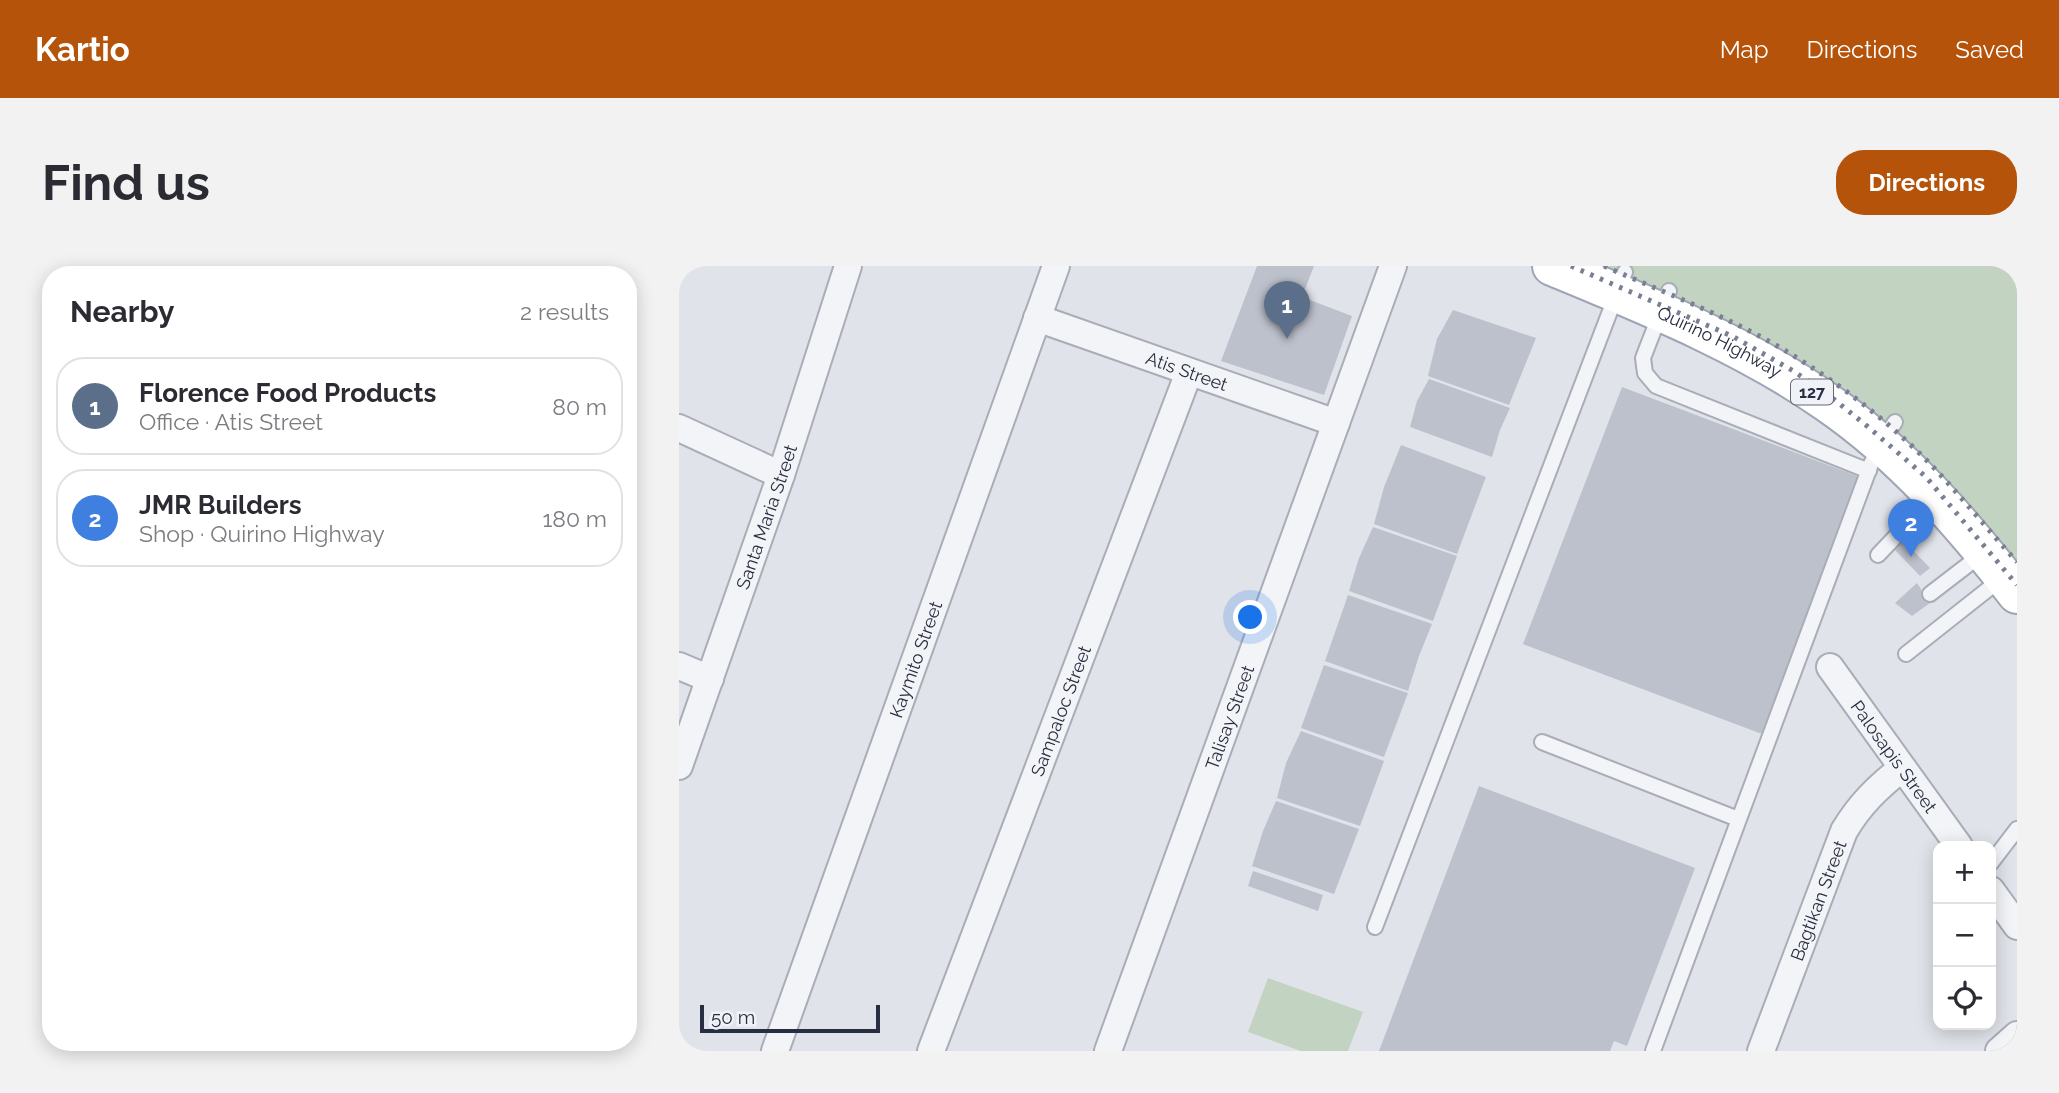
<!DOCTYPE html>
<meta charset="utf-8">
<style>
body{margin:0;font-family:Raleway,sans-serif;background:#f2f2f3;color:#2b2b33}
.controls{position:absolute;right:21px;bottom:21px;display:grid;overflow:hidden;border-radius:14px;box-shadow:0 4px 18px #0003}
.controls button{width:63px;height:63px;display:grid;place-items:center;padding:0;border:0;border-bottom:2px solid #e1e1e2;background:#fff;color:#2b2b33;font:35px sans-serif}
.scale{position:absolute;left:21px;bottom:18px;width:180px;box-sizing:border-box;padding-left:7px;border:4px solid #282e41;border-top:0;font-size:19px;line-height:24px;white-space:nowrap;color:#282e41;-webkit-text-stroke:5px #f0f2f7;paint-order:stroke}
.you{position:absolute;left:572px;top:352px;width:24px;height:24px;margin:-18px;border:5px solid #fff;border-radius:50%;background:#1a73e8;box-shadow:0 0 0 10px #1a73e833}
.badge{display:grid;place-items:center;width:46px;height:46px;border-radius:50%;background:#b45309;color:#fff;font-size:23px;font-weight:700}
.pin{position:absolute;translate:-50% -58px;filter:drop-shadow(0 2px 4px #0008)}
.pin::after{content:'';position:absolute;top:37px;width:24px;height:21px;background:inherit;clip-path:polygon(0 0,100% 0,50% 100%)}
.list{margin:0;padding:0;list-style:none}
h2{display:flex;justify-content:space-between;align-items:center;height:91px;margin:0;padding:0 28px;font-size:30px}
h2 small{font-size:23px;font-weight:400;color:#7c7c81}
.list li{display:grid;grid-template-columns:46px 1fr auto;gap:21px;align-items:center;box-sizing:border-box;height:98px;margin:0 14px 14px;padding:0 14px;border:2px solid #e1e1e2;border-radius:28px}
.list b{display:block;font-size:26px;white-space:nowrap}
.list p{margin:0;font-size:23px;white-space:nowrap;color:#7c7c81}
.list em{font-size:23px;font-style:normal;color:#7c7c81}
.icon{flex:none;width:38px;height:38px;fill:none;stroke:currentColor;stroke-width:2;stroke-linecap:round;stroke-linejoin:round}
.map{position:relative;flex:none;width:1338px;height:785px;overflow:hidden;border-radius:28px}
header{display:flex;align-items:center;gap:42px;box-sizing:border-box;height:98px;padding:0 35px;background:#b45309;color:#fff}
header strong{font-size:33px}
nav{display:flex;gap:38px;margin-inline-start:auto;font-size:24px}
.intro{display:flex;align-items:center;justify-content:space-between;box-sizing:border-box;height:168px;padding:0 42px}
h1{margin:0;font-size:49px}
.button{padding:18px 32px;border-radius:28px;background:#b45309;color:#fff;font-size:24px;font-weight:700}
main{display:flex;gap:42px;padding:0 42px}
aside{flex:1;background:#fff;border-radius:28px;box-shadow:0 4px 18px #0003}
.map>svg:first-child{display:block}
.green{fill:#c3d3c1}
.building{fill:#bdc1cc}
.lines{fill:none;stroke-linecap:round;stroke-linejoin:round}
.service-casing{stroke:#a9adb7;stroke-width:18}
.minor-casing{stroke:#a9adb7;stroke-width:30}
.primary-casing{stroke:#9fa5b5;stroke-width:42}
.service{stroke:#f3f4f7;stroke-width:14}
.minor{stroke:#f3f4f7;stroke-width:26}
.primary{stroke:#fff;stroke-width:38}
.rail{stroke:#798093;stroke-width:5;stroke-dasharray:3.5 7;stroke-linecap:butt}
.labels{text-anchor:middle;dominant-baseline:central;stroke-width:5;stroke-linejoin:round;paint-order:stroke}
.shield{fill:#f0f2f7;stroke:#646978;stroke-width:2}
.shield-label{font-size:16px;font-weight:bold;fill:#282e41}
.street-label{font-size:18px;fill:#282e41;stroke:#f0f2f7}
</style>
<header>
<strong>Kartio</strong>
<nav><a>Map</a><a>Directions</a><a>Saved</a></nav>
</header>
<div class="intro"><h1>Find us</h1><a class="button">Directions</a></div>
<main>
<aside>
<h2>Nearby<small>2 results</small></h2>
<ul class="list">
<li><span class="badge" style="background:#5c6f8a">1</span><div><b>Florence Food Products</b><p>Office · Atis Street</p></div><em>80 m</em></li>
<li><span class="badge" style="background:#3f7fe0">2</span><div><b>JMR Builders</b><p>Shop · Quirino Highway</p></div><em>180 m</em></li>
</ul>
</aside>
<div class="map">
<svg width="1338" height="785" viewBox="0 0 1338 785">
<rect width="100%" height="100%" fill="#e0e3e9"/>
<path class="green" d="M908,0H1338V308L1251,206Z
M589,712L684,746L669,785H622L569,766Z"/>
<path class="building" d="M578,0H635L623,31L673,50L645,129L542,95Z
M774,44L857,72L830,139L749,110L758,73Z
M750,113L831,142L821,164L813,191L731,161L738,135Z
M943,121L1186,213L1091,471L844,378Z
M722,179L807,211L778,288L695,258L705,221Z
M694,261L778,290L754,355L670,325L680,292Z
M1221,271L1251,302L1241,310L1212,280Z
M1238,317L1251,337L1233,350L1216,337Z
M669,329L753,358L740,390L729,425L646,395Z
M645,399L729,427L705,491L622,462Z
M622,465L705,495L681,560L598,532L607,497Z
M800,520L1016,602L948,780L935,775L931,785H700Z
M597,535L680,563L655,628L573,600L584,565Z
M574,605L644,629L639,645L569,620Z"/>
<g class="lines">
<g class="service-casing">
<path id="service" d="M990,25L964,92L966,107L977,120L1190,205
M1199,289L1255,230
M1251,328L1303,288
M1227,388L1322,313
M863,476L1059,553
M1312,597L1338,563
M696,661L946,6
M974,785C1046,589 1121,394 1192,198L1201,179L1216,156"/>
</g>
<g class="minor-casing">
<g id="minor">
<path id="s1" d="M358,52L657,157"/>
<path d="M0,162L102,209"/>
<path d="M0,400L31,413"/>
<path id="s2" d="M1151,401L1280,580"/>
<path id="s3" d="M0,500L102,209L169,0"/>
<path d="M1312,624L1338,660"/>
<path id="s4" d="M96,785L377,0"/>
<path id="s5" d="M252,785L510,106"/>
<path id="s6" d="M429,785L714,0"/>
<path id="s7" d="M1082,785L1165,565C1181,538 1199,521 1223,502"/>
<path d="M1320,785L1338,769"/>
</g>
</g>
<g class="primary-casing">
<g id="primary">
<path id="s8" d="M873,0C967,39 1065,78 1149,137C1223,188 1283,257 1338,328"/>
</g>
</g>
<use href="#service" class="service"/>
<use href="#minor" class="minor"/>
<use href="#primary" class="primary"/>
<path class="rail" d="M892,0L1055,71L1116,106L1152,131L1188,160L1247,211L1338,319
M925,0C993,30 1064,56 1126,97C1173,127 1219,164 1257,204C1285,234 1311,266 1338,296"/>
</g>
<g class="labels">
<rect class="shield" x="1112" y="113.5" width="42" height="25" rx="5"/>
<g class="shield-label">
<text x="1133" y="126">127</text>
</g>
<g class="street-label">
<text stroke="none"><textPath href="#s8" startOffset="184">Quirino Highway</textPath></text>
<text stroke="none"><textPath href="#s1" startOffset="159">Atis Street</textPath></text>
<text stroke="none"><textPath href="#s3" startOffset="264">Santa Maria Street</textPath></text>
<text stroke="none"><textPath href="#s4" startOffset="416">Kaymito Street</textPath></text>
<text stroke="none"><textPath href="#s5" startOffset="364">Sampaloc Street</textPath></text>
<text stroke="none"><textPath href="#s6" startOffset="355">Talisay Street</textPath></text>
<text stroke="none"><textPath href="#s2" startOffset="110">Palosapis Street</textPath></text>
<text stroke="none"><textPath href="#s7" startOffset="161">Bagtikan Street</textPath></text>
</g>
</g>
</svg>
<div class="controls">
<button>+</button>
<button>−</button>
<button><svg class="icon" aria-label="locate" viewBox="0 0 24 24"><circle cx="12" cy="12" r="6"/><path d="M12 2v4M12 18v4M2 12h4M18 12h4"/></svg></button>
</div>
<div class="scale">50 m</div>
<div class="you"></div>
<div class="pin badge" style="left:608px;top:73px;background:#5c6f8a">1</div>
<div class="pin badge" style="left:1232px;top:291px;background:#3f7fe0">2</div>
</div>
</main>
